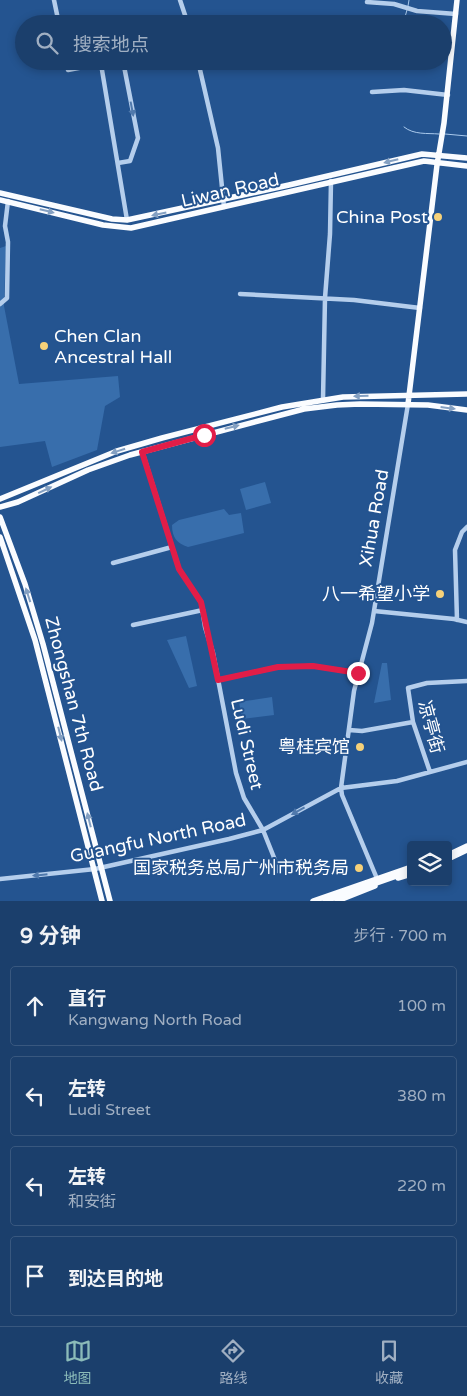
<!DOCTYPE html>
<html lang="zh">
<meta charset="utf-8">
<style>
body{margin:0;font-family:"Varela Round","Noto Sans SC",sans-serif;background:#244672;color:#f1f3f6}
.controls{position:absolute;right:15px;bottom:15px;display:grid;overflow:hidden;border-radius:5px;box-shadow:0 2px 8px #0003}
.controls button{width:45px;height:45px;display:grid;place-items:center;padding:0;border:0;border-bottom:1px solid #39587f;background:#1b3f6c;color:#f1f3f6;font:25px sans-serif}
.stop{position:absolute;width:15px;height:15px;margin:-11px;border:4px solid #e11d48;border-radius:50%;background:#fff}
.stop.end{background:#e11d48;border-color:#fff;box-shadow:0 1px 5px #0008}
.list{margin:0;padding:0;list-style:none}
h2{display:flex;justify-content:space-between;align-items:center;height:65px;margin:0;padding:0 20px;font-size:21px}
h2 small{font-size:16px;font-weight:400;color:#a0afc2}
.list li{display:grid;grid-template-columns:32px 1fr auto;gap:15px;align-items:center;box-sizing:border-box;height:80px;margin:0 10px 10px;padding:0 10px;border:1px solid #39587f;border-radius:5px}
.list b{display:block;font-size:19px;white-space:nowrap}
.list p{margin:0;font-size:16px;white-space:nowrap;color:#a0afc2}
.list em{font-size:16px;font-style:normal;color:#a0afc2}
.icon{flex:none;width:28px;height:28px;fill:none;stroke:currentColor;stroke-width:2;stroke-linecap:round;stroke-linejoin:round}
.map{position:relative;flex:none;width:467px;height:901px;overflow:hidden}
.search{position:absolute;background:#1b3f6c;box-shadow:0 2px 8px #0003;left:15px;right:15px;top:15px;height:55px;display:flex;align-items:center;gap:12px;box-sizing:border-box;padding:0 18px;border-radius:28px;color:#a0afc2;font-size:19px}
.sheet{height:425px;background:#1b3f6c}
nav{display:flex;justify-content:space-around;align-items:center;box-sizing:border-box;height:70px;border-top:1px solid #39587f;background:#1b3f6c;font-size:14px;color:#a0afc2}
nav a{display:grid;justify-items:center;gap:2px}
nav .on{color:#8bbbb9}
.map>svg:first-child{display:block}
.park{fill:#386eac}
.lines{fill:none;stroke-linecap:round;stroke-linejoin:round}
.stream{stroke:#a9c9ec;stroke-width:1}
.minor{stroke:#b5ceec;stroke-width:4.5}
.major{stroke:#fafcff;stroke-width:5.5}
.major-bridge{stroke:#fafcff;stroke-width:5.5}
.oneway{fill:#5079ac}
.oneway2{fill:#84a0c2}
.route{stroke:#e11d48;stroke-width:6}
.poi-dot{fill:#f6d179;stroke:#245490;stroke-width:2}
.labels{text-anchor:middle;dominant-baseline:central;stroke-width:4;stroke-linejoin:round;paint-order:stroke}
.street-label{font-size:18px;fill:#fff;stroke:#245490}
.poi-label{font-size:18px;fill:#fff;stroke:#245490;text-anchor:end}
</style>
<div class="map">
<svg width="467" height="901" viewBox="0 0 467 901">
<rect width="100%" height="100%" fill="#245490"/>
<path class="park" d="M6,246L4,306L19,384L118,376L120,397L105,406L97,450L52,467L45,441L0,447V248Z
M265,482L271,503L246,510L240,489Z
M224,509L229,515L241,513L244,533L188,547C177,543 172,538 172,525L179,520Z
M186,636L197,686L189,688L167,640Z
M382,663H387L391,700L374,703Z
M272,697L274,715L242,719L239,702Z"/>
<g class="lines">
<path class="stream" d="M408,6L409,0
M403,24L407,10
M404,127C414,135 427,133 439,134
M445,134L467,136"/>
<path class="minor" d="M54,0L59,24
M180,0L188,24
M367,2L394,4L417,11L456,14
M66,61L68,70L115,61
M198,61L218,148L224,207
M101,64L127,220
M372,92L404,90L448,95
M118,163L130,161L138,138L123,61
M240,294L354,300L420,308
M0,304L7,298L8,242L5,226L8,201
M323,399L325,298L330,234L331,181
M142,451L179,569L201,602L205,627L213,653L236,773L244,798L263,830L275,860L277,871
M113,563L172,547
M374,611L454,619L467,622
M457,620L455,550L462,532L467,527
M133,625L203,610
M218,680L278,667L313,666L358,673
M349,730L362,731L413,722
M430,772L413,722L408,688L427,683L467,681
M0,879L95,869L229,839L263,830L341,788L397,781L467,762
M378,881L342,795L341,788L354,691L372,623L408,404"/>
<path class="major" d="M0,193L112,219L127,220L289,185L422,154L467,158
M0,200L103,225L131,228L424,161L467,166
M408,404L437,165L444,123L457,0
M0,499L117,451L162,438L282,407L343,397L467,394
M0,507L18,502L88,470L130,455L304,409L337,405L360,404L428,405L467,410
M0,517L25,584L43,644L110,901
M0,537L35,640L102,901
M448,855L467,846
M448,859L467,850
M398,878L411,874
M313,901L411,867
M337,901L375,886"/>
<path class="major-bridge" d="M325,901L411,871"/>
</g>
<defs><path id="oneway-solid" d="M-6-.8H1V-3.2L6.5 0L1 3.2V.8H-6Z" transform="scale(1.25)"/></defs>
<g class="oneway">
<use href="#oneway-solid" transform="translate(132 109) rotate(79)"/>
<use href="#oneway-solid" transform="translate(298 811) rotate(151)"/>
<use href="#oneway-solid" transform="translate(40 875) rotate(174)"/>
</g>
<g class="oneway2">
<use href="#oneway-solid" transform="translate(391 161) rotate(166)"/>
<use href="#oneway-solid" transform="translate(47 211) rotate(14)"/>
<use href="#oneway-solid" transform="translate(159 214) rotate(168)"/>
<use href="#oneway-solid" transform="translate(361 396) rotate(179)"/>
<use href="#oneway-solid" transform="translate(448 408) rotate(7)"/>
<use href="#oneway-solid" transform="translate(232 427) rotate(-14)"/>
<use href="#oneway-solid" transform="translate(118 451) rotate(162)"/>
<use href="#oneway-solid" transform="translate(45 490) rotate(-25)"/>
<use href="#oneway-solid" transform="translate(28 595) rotate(-108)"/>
<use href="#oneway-solid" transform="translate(60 734) rotate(76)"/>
<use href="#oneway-solid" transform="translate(89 820) rotate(-104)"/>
</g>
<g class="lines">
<path class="route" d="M204,435L142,452L179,569L201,602L218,680L278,667L313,666L358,673"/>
</g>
<g class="poi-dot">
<circle cx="438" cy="217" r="5"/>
<circle cx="44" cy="346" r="5"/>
<circle cx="440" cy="594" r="5"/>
<circle cx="360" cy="747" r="5"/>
<circle cx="359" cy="868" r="5"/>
</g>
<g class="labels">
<g class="street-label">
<text transform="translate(230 190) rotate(-13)">Liwan Road</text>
<text transform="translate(374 518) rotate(-80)">Xihua Road</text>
<text transform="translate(74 704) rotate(75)">Zhongshan 7th Road</text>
<text transform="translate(431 727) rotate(75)">凉亭街</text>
<text transform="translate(247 744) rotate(77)">Ludi Street</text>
<text transform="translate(158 838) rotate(-12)">Guangfu North Road</text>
</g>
<g class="poi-label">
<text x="428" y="217">China Post</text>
<text x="54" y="336" text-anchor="start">Chen Clan<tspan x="54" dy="21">Ancestral Hall</tspan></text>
<text x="430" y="594">八一希望小学</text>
<text x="350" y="747">粤桂宾馆</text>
<text x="349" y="868">国家税务总局广州市税务局</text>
</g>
</g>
</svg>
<div class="controls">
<button><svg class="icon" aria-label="layers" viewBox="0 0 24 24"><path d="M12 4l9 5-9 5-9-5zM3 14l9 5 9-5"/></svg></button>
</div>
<div class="stop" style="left:204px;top:435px"></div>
<div class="stop end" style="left:358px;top:673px"></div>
<div class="search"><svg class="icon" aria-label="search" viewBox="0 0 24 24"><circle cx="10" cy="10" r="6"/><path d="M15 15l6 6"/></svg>搜索地点</div>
</div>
<section class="sheet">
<h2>9 分钟<small>步行 · 700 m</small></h2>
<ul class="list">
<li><svg class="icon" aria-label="ahead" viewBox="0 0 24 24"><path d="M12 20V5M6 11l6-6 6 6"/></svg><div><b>直行</b><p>Kangwang North Road</p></div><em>100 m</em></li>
<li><svg class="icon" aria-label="left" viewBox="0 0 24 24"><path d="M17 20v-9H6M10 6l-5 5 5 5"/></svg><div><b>左转</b><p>Ludi Street</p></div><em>380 m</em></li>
<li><svg class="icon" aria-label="left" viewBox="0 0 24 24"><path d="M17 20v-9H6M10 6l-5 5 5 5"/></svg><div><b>左转</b><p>和安街</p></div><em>220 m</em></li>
<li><svg class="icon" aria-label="arrive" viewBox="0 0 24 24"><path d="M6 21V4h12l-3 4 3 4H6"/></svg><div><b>到达目的地</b></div></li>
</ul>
</section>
<nav>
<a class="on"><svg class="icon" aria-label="map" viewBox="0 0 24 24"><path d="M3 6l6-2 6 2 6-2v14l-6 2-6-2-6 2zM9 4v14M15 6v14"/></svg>地图</a>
<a><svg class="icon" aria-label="directions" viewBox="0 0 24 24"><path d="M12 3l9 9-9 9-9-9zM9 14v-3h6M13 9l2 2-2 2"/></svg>路线</a>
<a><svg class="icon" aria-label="saved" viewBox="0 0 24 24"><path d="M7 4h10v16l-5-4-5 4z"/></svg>收藏</a>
</nav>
